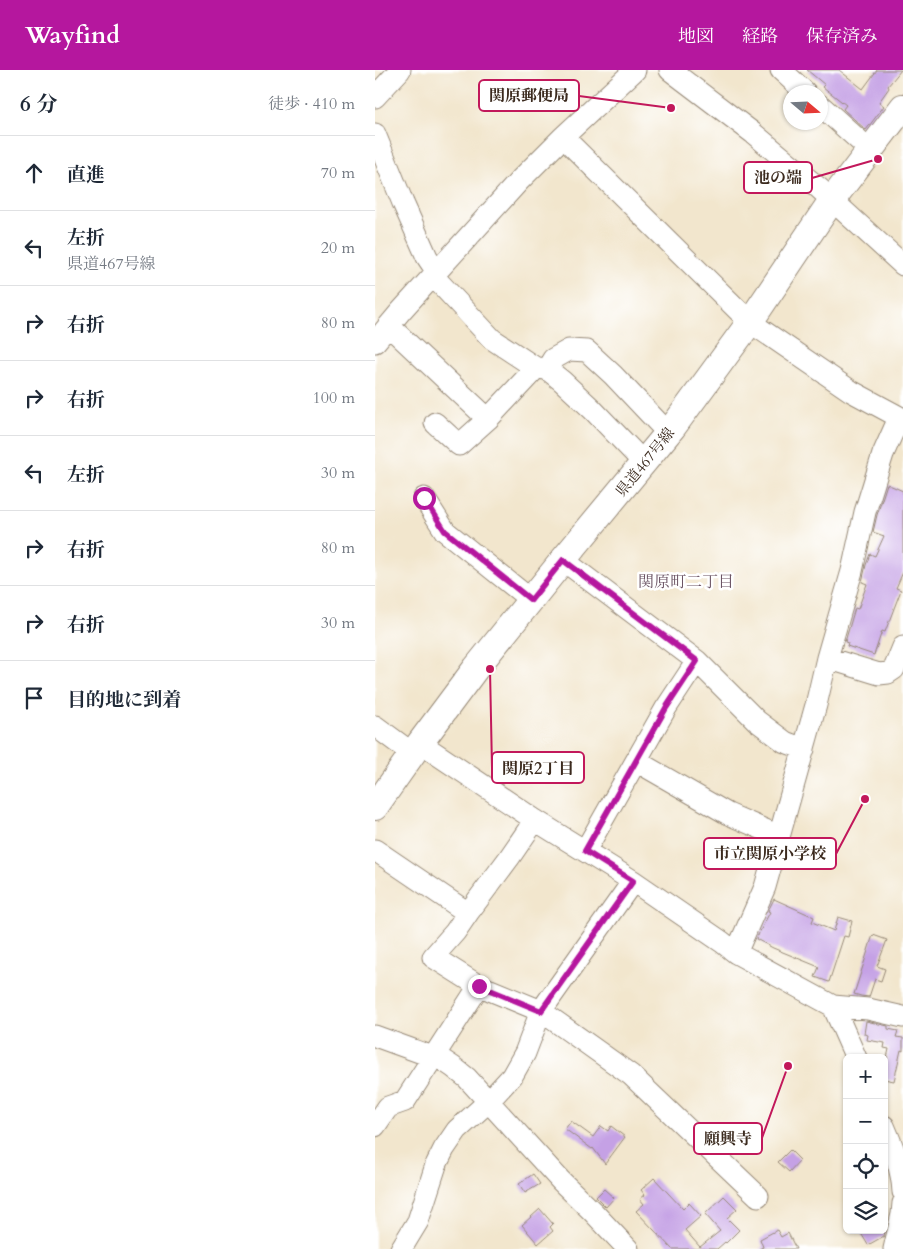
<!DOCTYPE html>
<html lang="ja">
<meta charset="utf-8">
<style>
body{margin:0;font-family:Cardo,"Noto Serif JP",serif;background:#f2f2f3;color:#1f2937}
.controls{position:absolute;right:15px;bottom:15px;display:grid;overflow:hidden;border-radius:8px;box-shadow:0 1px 4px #0004}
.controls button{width:45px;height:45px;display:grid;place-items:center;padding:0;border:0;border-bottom:1px solid #e0e1e3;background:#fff;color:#1f2937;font:25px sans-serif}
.compass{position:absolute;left:408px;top:15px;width:45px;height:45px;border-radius:50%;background:#fff;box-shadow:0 1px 4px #0004;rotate:109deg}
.stop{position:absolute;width:15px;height:15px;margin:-11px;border:4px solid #b5179e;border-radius:50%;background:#fff}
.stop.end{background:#b5179e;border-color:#fff;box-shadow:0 1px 5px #0008}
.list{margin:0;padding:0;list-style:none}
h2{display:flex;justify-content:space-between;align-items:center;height:65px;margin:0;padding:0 20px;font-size:21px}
h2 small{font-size:16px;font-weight:400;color:#747a83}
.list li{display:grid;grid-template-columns:32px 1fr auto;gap:15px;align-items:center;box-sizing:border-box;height:75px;padding:0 20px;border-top:1px solid #e0e1e3}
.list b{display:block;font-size:19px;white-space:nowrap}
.list p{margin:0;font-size:16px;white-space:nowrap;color:#747a83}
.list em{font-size:16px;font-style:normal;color:#747a83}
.icon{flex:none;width:28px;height:28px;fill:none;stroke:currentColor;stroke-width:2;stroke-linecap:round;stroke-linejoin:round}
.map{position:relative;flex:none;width:528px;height:1179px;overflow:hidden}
header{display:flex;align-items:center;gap:30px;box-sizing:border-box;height:70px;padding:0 25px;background:#b5179e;color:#fff}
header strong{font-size:24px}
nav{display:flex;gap:28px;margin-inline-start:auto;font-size:18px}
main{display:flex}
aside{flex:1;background:#fff}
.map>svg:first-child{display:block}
.building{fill:#c5a1e5}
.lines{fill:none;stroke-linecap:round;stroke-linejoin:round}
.minor-casing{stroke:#968876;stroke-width:23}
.major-casing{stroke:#968876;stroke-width:28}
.minor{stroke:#fff;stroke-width:21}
.major{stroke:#fff;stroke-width:26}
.route{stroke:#b5179e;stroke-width:6}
.labels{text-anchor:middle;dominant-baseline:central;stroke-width:5;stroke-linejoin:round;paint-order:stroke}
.street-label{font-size:15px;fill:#3b2a1e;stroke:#fff}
.neighbourhood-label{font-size:16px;fill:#6b5464;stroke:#fff}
.leader{fill:none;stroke:#c2185b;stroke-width:2}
.callout-dot{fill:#c2185b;stroke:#fff;stroke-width:2}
.callout{fill:#fff;stroke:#c2185b;stroke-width:2}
.callout-label{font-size:16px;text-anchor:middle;font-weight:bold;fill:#3b2a1e}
</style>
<header>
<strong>Wayfind</strong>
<nav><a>地図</a><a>経路</a><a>保存済み</a></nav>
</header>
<main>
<aside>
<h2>6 分<small>徒歩 · 410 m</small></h2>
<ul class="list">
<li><svg class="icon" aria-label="ahead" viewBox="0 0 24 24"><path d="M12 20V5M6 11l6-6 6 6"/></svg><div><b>直進</b></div><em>70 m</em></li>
<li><svg class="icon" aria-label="left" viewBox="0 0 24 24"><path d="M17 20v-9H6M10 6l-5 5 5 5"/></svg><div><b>左折</b><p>県道467号線</p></div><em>20 m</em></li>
<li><svg class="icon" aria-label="right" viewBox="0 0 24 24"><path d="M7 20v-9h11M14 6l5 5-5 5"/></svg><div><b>右折</b></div><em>80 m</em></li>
<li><svg class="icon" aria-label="right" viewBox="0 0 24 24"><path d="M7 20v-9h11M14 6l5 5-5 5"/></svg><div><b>右折</b></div><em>100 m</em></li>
<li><svg class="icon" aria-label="left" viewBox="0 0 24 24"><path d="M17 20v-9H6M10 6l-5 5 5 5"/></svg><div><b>左折</b></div><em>30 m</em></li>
<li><svg class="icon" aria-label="right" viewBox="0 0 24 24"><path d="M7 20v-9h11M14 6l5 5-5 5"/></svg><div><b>右折</b></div><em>80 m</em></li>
<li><svg class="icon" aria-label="right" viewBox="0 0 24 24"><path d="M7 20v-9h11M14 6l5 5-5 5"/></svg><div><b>右折</b></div><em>30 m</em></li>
<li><svg class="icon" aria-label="arrive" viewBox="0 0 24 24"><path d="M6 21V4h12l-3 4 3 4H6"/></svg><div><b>目的地に到着</b></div></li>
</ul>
</aside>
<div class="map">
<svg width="528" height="1179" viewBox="0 0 528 1179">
<rect width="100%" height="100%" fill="#fff"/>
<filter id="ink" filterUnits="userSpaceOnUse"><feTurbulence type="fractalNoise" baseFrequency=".02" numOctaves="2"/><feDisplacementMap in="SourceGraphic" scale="10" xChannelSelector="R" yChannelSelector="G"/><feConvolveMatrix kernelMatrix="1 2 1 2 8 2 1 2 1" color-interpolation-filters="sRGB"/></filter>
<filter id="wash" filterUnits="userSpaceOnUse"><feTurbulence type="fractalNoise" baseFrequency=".0096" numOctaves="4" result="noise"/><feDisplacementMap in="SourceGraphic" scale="20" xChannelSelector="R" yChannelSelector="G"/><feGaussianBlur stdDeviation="1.12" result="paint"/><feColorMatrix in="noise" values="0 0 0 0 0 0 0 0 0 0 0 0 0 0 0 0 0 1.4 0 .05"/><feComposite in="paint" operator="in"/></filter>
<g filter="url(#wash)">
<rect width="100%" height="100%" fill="#f2e6cd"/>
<g id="blocks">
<path class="building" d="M432,0H464L488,19L502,0H526L513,16L514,18L504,32L509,36L491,60L468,39L471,35L448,17L450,15Z
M512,414L528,421V502L521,518L526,520L510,562L507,561L499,585L472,576L473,573L470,572L480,538L483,539L492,514L487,512L491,495L495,484L500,486L509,466L498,462L502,445Z
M399,829L439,847L437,852L459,861L463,847L477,851L473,867L469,866L454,912L440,907L444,897L398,878L381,869L395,842L393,841Z
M498,865L512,870L502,896L510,899L506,911L500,909L494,927L486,926L479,924Z
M491,951L513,956V959L523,961L521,967L528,968V981L526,980L519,1011L509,1009V1001L514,979L509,978L510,973L492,970L493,965L489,964Z
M196,1051L218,1067L226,1056L233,1061L236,1056L250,1067L230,1094L218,1078L217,1079L190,1059Z
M415,1080L425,1090L414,1102L403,1092Z
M158,1104L165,1114L150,1123L144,1114Z
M279,1108L308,1139L314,1133L326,1146L310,1160L325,1177L345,1161L330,1144L349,1126L362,1139L352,1148L364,1160L351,1173L350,1172L342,1179H297L261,1141L269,1134L265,1129L270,1125L266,1120Z
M229,1119L239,1128L231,1137L221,1127Z
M165,1139L178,1154L175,1157L178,1161L163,1174L147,1155Z
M402,1160L406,1167L413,1163L421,1179H384L388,1177L385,1169Z
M484,1160H510L509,1166L493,1175Z"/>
</g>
</g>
<g filter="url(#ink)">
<use href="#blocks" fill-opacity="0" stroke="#968876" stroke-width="1"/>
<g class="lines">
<g class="minor-casing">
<path id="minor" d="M295,0L378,63L445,119L528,195
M406,0L430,22
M0,27L25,0
M446,36L496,81
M0,64L28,133L52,187L56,193L64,199
M188,67L375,252L476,321L528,349
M59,207L117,269L161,298L113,349L84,375L60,353
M14,256L113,349
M0,272L26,241L145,110L188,67L260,0
M161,298L172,299L187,311L217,339L269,393
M172,299L178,289L194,280L212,281L238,305L293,363
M49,428L70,461L156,530
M188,490L322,591L382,651L410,672L429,679
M452,588L504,604L513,603L519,599L528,577
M0,656L38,684
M45,673L160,750L258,811L347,872L361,883L458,936L481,988
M261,691L353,744L404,766
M160,750L134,788L93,843L80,862L58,887L104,916L115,920L166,941L256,1005L383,1126
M0,780L93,843
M210,781L291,638L322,591
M361,883L390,817L441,635L452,588L477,501L490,442L508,384L524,348
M458,936L493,939L528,947
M0,966L69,991L78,997L92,1008L186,1111L218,1142L253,1179
M0,1056L13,1037L30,1031L104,916
M509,1056C518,1077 527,1099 528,1122
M26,1179L43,1151L61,1095L69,1079L82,1060L113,1032L137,1006L150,983L166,941L258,811
M519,1179L527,1144L528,1133"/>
</g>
<g class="major-casing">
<path id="major" d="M0,737L45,673L101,598L188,490L298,357L375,252L457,130L528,37"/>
</g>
<use href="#minor" class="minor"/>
<use href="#major" class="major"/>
</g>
</g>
<g class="lines" filter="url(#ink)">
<path class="route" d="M49,428L70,461L156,530L188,490L322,591L291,638L210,781L258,811L166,941L115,920L104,916"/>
</g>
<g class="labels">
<g class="street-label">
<text transform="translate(270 392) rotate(-51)">県道467号線</text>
</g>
<g class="neighbourhood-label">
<text x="311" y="512">関原町二丁目</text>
</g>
</g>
<path class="leader" d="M296 38L204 26M503 89L437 108M115 599L117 698M490 729L461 784M413 996L387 1068"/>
<g class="callout-dot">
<circle cx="296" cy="38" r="5"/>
<circle cx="503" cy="89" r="5"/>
<circle cx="115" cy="599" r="5"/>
<circle cx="490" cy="729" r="5"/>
<circle cx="413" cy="996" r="5"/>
</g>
<g class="callout">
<rect x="104" y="10" width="100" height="31" rx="5"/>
<rect x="369" y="92" width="68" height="31" rx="5"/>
<rect x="117" y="682" width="92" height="31" rx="5"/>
<rect x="329" y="768" width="132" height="31" rx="5"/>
<rect x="319" y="1053" width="68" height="31" rx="5"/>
</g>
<g class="callout-label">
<text x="154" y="31">関原郵便局</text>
<text x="403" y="113">池の端</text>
<text x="163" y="704">関原2丁目</text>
<text x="395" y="789">市立関原小学校</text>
<text x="353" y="1074">願興寺</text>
</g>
</svg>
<div class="controls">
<button>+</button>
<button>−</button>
<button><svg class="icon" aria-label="locate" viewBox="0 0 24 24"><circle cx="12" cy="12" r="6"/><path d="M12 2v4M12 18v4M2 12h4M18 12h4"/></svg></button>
<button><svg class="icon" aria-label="layers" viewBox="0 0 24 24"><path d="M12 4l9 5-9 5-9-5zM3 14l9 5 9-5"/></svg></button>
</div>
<svg class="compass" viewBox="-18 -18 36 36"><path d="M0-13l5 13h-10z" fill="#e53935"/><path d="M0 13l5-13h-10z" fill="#747a83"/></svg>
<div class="stop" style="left:49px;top:428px"></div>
<div class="stop end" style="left:104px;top:916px"></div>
</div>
</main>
